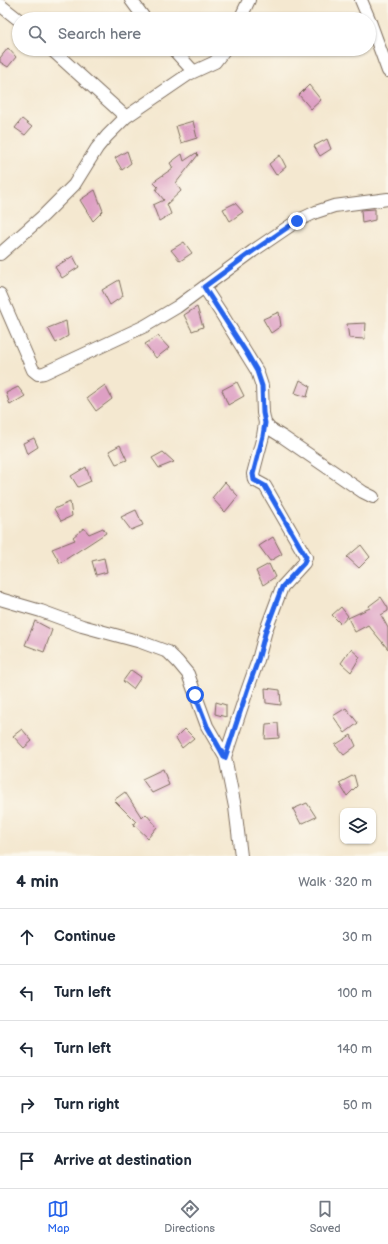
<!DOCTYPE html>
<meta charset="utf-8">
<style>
body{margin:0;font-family:"Balsamiq Sans",sans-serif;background:#f2f2f3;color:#1f2937}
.controls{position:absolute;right:12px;bottom:12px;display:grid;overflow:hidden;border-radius:8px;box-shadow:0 1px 3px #0004}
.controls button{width:36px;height:36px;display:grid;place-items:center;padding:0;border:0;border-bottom:1px solid #e0e1e3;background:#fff;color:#1f2937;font:20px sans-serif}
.stop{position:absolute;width:12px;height:12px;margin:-9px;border:3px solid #2563eb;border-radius:50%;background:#fff}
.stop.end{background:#2563eb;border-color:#fff;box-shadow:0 1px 4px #0008}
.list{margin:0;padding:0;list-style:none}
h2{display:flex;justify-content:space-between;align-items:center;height:52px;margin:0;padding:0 16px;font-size:17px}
h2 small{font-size:13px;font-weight:400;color:#747a83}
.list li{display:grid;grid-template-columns:26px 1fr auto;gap:12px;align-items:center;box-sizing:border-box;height:56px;padding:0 16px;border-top:1px solid #e0e1e3}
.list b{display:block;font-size:15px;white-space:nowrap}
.list em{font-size:13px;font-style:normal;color:#747a83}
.icon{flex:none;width:22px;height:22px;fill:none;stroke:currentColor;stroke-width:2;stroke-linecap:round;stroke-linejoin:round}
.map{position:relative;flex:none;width:388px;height:856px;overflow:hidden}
.search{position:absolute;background:#fff;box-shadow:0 1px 3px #0004;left:12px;right:12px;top:12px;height:44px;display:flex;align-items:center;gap:10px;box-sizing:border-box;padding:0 14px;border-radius:22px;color:#747a83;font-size:15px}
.sheet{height:332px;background:#fff}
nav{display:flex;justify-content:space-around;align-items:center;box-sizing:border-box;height:56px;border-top:1px solid #e0e1e3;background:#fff;font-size:11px;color:#747a83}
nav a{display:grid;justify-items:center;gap:2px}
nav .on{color:#2563eb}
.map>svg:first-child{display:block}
.building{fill:#dea0c4}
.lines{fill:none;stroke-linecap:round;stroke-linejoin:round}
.minor-casing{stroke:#7c6c5c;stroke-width:14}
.minor{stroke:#fff;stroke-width:12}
.route{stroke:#2563eb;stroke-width:5}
</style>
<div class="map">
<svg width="388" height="856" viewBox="0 0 388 856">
<rect width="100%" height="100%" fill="#fbf7ec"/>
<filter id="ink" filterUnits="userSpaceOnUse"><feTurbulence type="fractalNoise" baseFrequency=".025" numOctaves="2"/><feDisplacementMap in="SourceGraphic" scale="8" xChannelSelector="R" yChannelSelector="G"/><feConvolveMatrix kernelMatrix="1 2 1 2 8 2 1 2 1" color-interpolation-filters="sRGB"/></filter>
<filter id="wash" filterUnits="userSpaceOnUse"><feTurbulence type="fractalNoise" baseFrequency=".012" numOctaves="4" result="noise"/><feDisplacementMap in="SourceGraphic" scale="16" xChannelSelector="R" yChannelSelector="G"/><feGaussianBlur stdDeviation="0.9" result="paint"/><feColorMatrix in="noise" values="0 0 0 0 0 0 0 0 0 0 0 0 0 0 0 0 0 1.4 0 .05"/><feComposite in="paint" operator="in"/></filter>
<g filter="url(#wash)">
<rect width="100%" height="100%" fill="#f4e8d0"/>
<g id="blocks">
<path class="building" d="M8,48L16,57L8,67L0,62V58Z
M309,85L321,100L311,109L299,95Z
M22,119L32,127L25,135L15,128Z
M193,121L197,138L181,143L176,126Z
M327,139L331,149L320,156L314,146Z
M127,151L131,163L122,170L115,158Z
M196,153L198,155L176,183L181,191L167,204L171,214L159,221L153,205L164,200L156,190L158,187L153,182L173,168L170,163L182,154L184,161Z
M280,155L286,167L276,175L269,164Z
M95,190L103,211L93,221L80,200Z
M235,203L243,212L230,221L223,209Z
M375,209V220L362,223L361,210Z
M184,242L192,253L180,261L171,250Z
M73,256L79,267L62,278L55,267Z
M119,280L123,296L110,305L102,290Z
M197,307L203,327L192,331L184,315Z
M279,312L281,326L271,333L263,319Z
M66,321L68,336L56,343L48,328Z
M366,323L365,339L349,338L347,324Z
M158,336L169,348L156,358L145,344Z
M300,380L310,386L307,397L295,393Z
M237,382L244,396L228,405L222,390Z
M105,385L112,399L96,411L87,398Z
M18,387L25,396L10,405L6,393Z
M34,438L38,447L27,454L23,443Z
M120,445L127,460L116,464L109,451Z
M163,452L174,462L159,468L152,458Z
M86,467L91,481L78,487L71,476Z
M225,482L238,496L225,512L212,498Z
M70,502L72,516L61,521L54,509Z
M136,510L143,525L131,530L121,517Z
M84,528L89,534L103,528L106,533L60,563L52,549L75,540L73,537Z
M273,537L282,554L270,561L259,546Z
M361,545L370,557L359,568L347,557Z
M104,558L107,572L96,575L92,561Z
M269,564L275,577L263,585L256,571Z
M381,597L388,608V611L381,615L388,628V649L368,625L355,632L348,618L370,608L369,606Z
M341,607L348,616L341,624L332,615Z
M35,621L52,630L44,652L25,645Z
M351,649L360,657L351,672L341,663Z
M131,670L141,677L133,689L123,681Z
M265,688L280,690L281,705L266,703Z
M216,702L226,705V717L215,714Z
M346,708L358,723L345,733L333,716Z
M278,723L279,738L265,739L266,724Z
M22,729L32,741L24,748L13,736Z
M185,729L194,738L182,748L176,738Z
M351,735L356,746L344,755L335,745Z
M163,769L169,785L152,793L142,779Z
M354,775L357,786L347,796L339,783Z
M125,792L142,818L146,814L157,827L148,838L133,824L136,822L114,800Z
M307,803L316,817L301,824L293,809Z"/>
</g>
</g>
<g filter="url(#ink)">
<use href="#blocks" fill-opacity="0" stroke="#7c6c5c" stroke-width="1"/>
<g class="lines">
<g class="minor-casing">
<path id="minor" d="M131,0L145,19
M361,0L369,19
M0,5L19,20
M240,19L249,0
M369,19L388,71
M51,49L126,117
M173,49L193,71
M0,254L43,216L74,185L97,148L107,136L126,117L189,74L215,62L225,49
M204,287L221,313L257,371L262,386L263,413L265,423L270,429L283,437L363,492L373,497
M0,294L33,370L38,374L44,373L145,326L177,307L253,251L297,221L316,212L334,206L388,199
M0,599L41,611L82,626L141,642L168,652L178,662L188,674L207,726L225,757L235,807L241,856
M225,757L247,691L258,660L266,630L282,587L304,563L306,557L265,486L254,480L253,474L263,436L265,423"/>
</g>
<use href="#minor" class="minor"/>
</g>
</g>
<g class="lines" filter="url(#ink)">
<path class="route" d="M195,695L207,726L225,758L247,691L258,660L266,630L282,587L304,563L306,557L265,486L254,480L253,474L263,436L265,423L263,413L262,386L257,371L246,352L204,287L253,251L297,221"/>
</g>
</svg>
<div class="controls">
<button><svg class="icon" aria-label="layers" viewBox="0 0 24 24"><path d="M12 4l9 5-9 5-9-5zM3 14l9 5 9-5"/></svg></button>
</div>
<div class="stop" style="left:195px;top:695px"></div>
<div class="stop end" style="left:297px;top:221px"></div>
<div class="search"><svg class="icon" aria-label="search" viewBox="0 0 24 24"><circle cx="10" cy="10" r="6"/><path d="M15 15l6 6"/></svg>Search here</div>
</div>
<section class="sheet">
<h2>4 min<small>Walk · 320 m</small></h2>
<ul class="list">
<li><svg class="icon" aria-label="ahead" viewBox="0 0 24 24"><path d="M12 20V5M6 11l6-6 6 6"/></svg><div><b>Continue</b></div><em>30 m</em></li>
<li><svg class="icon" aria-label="left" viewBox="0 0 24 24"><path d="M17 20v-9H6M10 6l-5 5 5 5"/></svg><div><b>Turn left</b></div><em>100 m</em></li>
<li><svg class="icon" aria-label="left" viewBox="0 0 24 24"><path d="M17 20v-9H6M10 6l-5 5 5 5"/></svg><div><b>Turn left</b></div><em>140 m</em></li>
<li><svg class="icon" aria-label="right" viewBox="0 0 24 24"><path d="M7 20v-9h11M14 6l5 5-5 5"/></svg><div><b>Turn right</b></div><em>50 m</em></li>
<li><svg class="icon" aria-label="arrive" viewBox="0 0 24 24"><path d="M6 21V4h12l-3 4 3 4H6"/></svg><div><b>Arrive at destination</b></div></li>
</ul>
</section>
<nav>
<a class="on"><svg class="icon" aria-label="map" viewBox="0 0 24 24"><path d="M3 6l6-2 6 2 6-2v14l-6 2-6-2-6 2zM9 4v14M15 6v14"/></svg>Map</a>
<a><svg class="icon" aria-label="directions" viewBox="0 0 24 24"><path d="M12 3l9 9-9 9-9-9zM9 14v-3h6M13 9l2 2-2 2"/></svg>Directions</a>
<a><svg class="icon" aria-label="saved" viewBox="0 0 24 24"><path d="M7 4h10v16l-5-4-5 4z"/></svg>Saved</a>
</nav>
